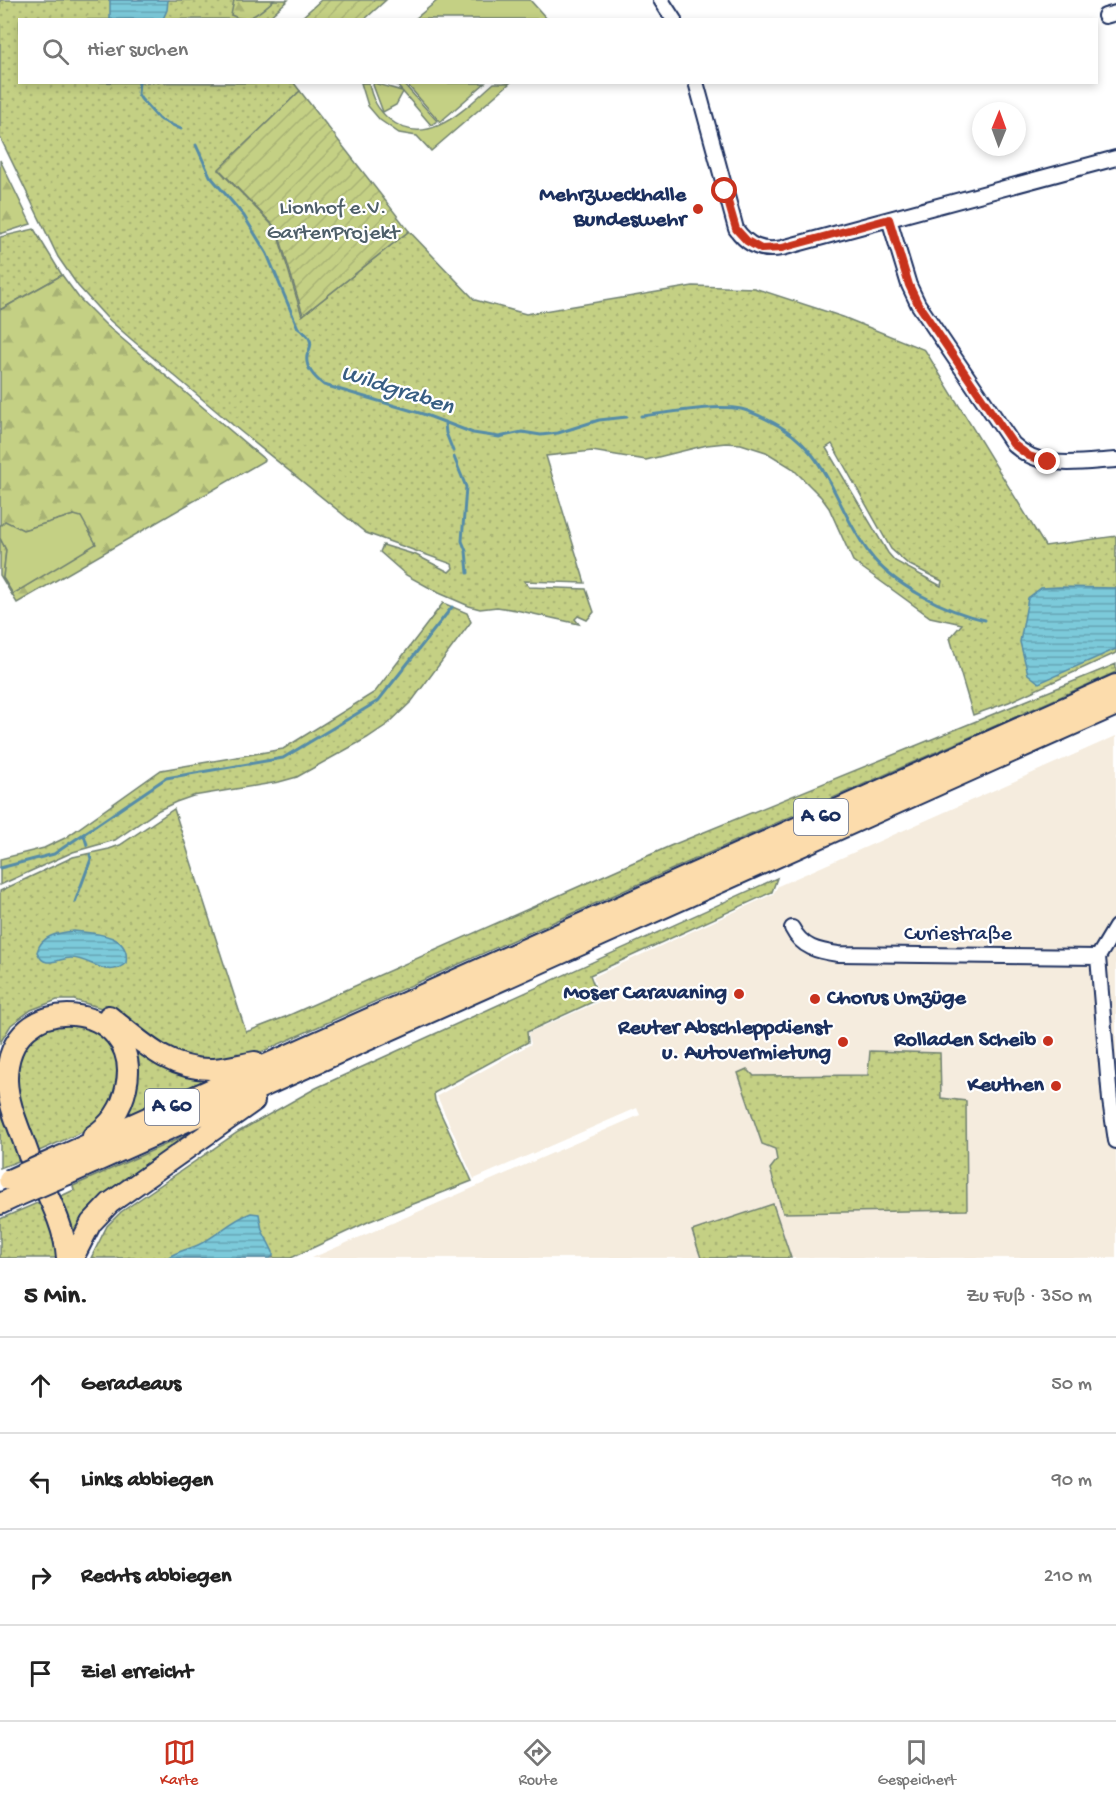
<!DOCTYPE html>
<html lang="de">
<meta charset="utf-8">
<style>
body{margin:0;font-family:"Gochi Hand",sans-serif;background:#f6f6f6;color:#222}
.compass{position:absolute;left:972px;top:102px;width:54px;height:54px;border-radius:50%;background:#fff;box-shadow:0 3px 9px #0003;rotate:1deg}
.stop{position:absolute;width:18px;height:18px;margin:-14px;border:4px solid #c8321e;border-radius:50%;background:#fff}
.stop.end{background:#c8321e;border-color:#fff;box-shadow:0 2px 6px #0008}
.list{margin:0;padding:0;list-style:none}
h2{display:flex;justify-content:space-between;align-items:center;height:78px;margin:0;padding:0 24px;font-size:26px}
h2 small{font-size:20px;font-weight:400;color:#767676}
.list li{display:grid;grid-template-columns:39px 1fr auto;gap:18px;align-items:center;box-sizing:border-box;height:96px;padding:0 24px;border-top:2px solid #e0e0e0}
.list b{display:block;font-size:22px;white-space:nowrap}
.list em{font-size:20px;font-style:normal;color:#767676}
.icon{flex:none;width:33px;height:33px;fill:none;stroke:currentColor;stroke-width:2;stroke-linecap:round;stroke-linejoin:round}
.map{position:relative;flex:none;width:1116px;height:1258px;overflow:hidden}
.search{position:absolute;background:#fff;box-shadow:0 3px 9px #0003;left:18px;right:18px;top:18px;height:66px;display:flex;align-items:center;gap:15px;box-sizing:border-box;padding:0 21px;border-radius:0px;color:#767676;font-size:22px}
.sheet{height:462px;background:#fff}
nav{display:flex;justify-content:space-around;align-items:center;box-sizing:border-box;height:84px;border-top:2px solid #e0e0e0;background:#fff;font-size:16px;color:#767676}
nav a{display:grid;justify-items:center;gap:3px}
nav .on{color:#c8321e}
.map>svg:first-child{display:block}
.built{fill:#f5ecde}
.grass{fill:url(#grass-dots);stroke:#708071;stroke-width:1.5;fill-rule:evenodd}
.forest{fill:url(#forest-firs);stroke:#708071;stroke-width:1.5}
.garden{fill:url(#garden-furrows);stroke:#708071;stroke-width:1.5}
.pitch{fill:#c4d084;stroke:#708071;stroke-width:1.5}
.water{fill:url(#water-rules);stroke:#558ca8;stroke-width:1.5}
.lines{fill:none;stroke-linecap:round;stroke-linejoin:round}
.stream{stroke:#558ca8;stroke-width:3}
.minor-casing{stroke:#1b2f5e;stroke-width:18}
.highway-casing{stroke:#1b2f5e;stroke-width:24}
.minor{stroke:#fff;stroke-width:14}
.highway{stroke:#fcdcac;stroke-width:20}
.highway-bridge-casing{stroke:#1b2f5e;stroke-width:24;stroke-linecap:butt}
.highway-bridge{stroke:#fcdcac;stroke-width:20}
.route{stroke:#c8321e;stroke-width:8}
.poi-dot{fill:#c8321e;stroke:#fff;stroke-width:2}
.labels{text-anchor:middle;dominant-baseline:central;stroke-width:4.5;stroke-linejoin:round;paint-order:stroke}
.shield{fill:#fff;stroke:#5f6d8e;stroke-width:1.5}
.shield-label{font-size:21px;font-weight:bold;fill:#1b2f5e}
.poi-label{font-size:22px;font-weight:bold;fill:#1b2f5e;stroke:#fff;text-anchor:end}
.park-label{font-size:22px;fill:#4e5f69;stroke:#fff}
.street-label{font-size:22px;fill:#1b2f5e;stroke:#fff}
.water-label{font-size:24px;font-style:italic;fill:#385e83;stroke:#fff}
</style>
<div class="map">
<svg width="1116" height="1258" viewBox="0 0 1116 1258">
<defs>
<pattern id="grass-dots" width="8" height="8" patternUnits="userSpaceOnUse" patternTransform="scale(1.5)"><rect width="8" height="8" fill="#c4d084"/><path d="M2 2h.1M6 6h.1" fill="none" stroke="#a8b374" stroke-width="1.8" stroke-linecap="round"/></pattern>
<pattern id="forest-firs" width="22" height="20" patternUnits="userSpaceOnUse" patternTransform="scale(1.5)"><rect width="22" height="20" fill="#c4d084"/><path d="M5 1l3.5 6h-7zM16 11l3.5 6h-7z" fill="#a8b374"/></pattern>
<pattern id="garden-furrows" width="10" height="10" patternUnits="userSpaceOnUse" patternTransform="scale(1.5)"><rect width="10" height="10" fill="#c4d084"/><path d="M-1 1l2-2M0 10L10 0M9 11l2-2" fill="none" stroke="#a8b374"/></pattern>
<pattern id="water-rules" width="6" height="5" patternUnits="userSpaceOnUse" patternTransform="scale(1.5)"><rect width="6" height="5" fill="#7ccada"/><path d="M0 2.5h6" fill="none" stroke="#65a4b4"/></pattern>
</defs>
<rect width="100%" height="100%" fill="#fff"/>
<filter id="ink" filterUnits="userSpaceOnUse"><feTurbulence type="fractalNoise" baseFrequency=".0167" numOctaves="2"/><feDisplacementMap in="SourceGraphic" scale="12" xChannelSelector="R" yChannelSelector="G"/><feConvolveMatrix kernelMatrix="1 2 1 2 8 2 1 2 1" color-interpolation-filters="sRGB"/></filter>
<g filter="url(#ink)">
<path class="built" d="M1116,736V1258H312L640,1115L637,1108L474,1179L437,1096L531,1044L528,1033L601,1001L593,977L773,894L778,886Z"/>
<path class="grass" d="M0,0H288L267,19L20,20V82L294,83L300,91L219,170L276,229L302,316L409,231L475,300L526,314L693,286L754,288L843,317L925,350L1045,546L1116,536V653L1009,702L973,715L950,638L962,624L930,617L861,567L853,561L829,508L821,497L792,468L766,452L741,444L726,443L707,445L646,460L592,451L546,456L585,583L524,581L529,587L586,589L594,612L587,620L578,616L575,619L579,624L516,610L497,607L480,609L469,606L439,593L406,575L380,552L383,545L416,555L449,572L453,568L452,564L366,533L240,431L131,339L106,317L78,286L58,257L0,137ZM832,444L891,549L908,564L942,581L941,586L895,561L888,553L826,448Z
M34,229L62,275L0,310V237Z
M443,603L467,613L471,622L412,701L388,724L367,738L297,777L279,782L193,796L176,802L159,810L115,840L73,852L0,885V859L44,848L65,838L161,770L283,749L375,692Z
M1116,664V672L250,1057L184,1061L105,1009L74,1000H57L31,1010L11,1025L0,1043V891L73,857L109,849L120,845L174,809L246,1032L285,1017L670,846Z
M777,878L772,892L590,975L599,999L527,1032L528,1042L434,1093L435,1101L472,1181L370,1221L291,1258H91L107,1226L121,1212L238,1132L316,1088Z
M89,1022L118,1047L122,1094L91,1128L37,1152L14,1095L13,1063L39,1026Z
M115,1026L222,1073L116,1120L120,1114Z
M870,1051L940,1053L941,1098L966,1101L967,1210L783,1213L770,1169L777,1160L775,1149L762,1144L738,1073L747,1069L754,1076L868,1075Z
M0,1111L21,1160L0,1168Z
M218,1121L207,1131L74,1247L57,1198L74,1190L73,1186Z
M42,1201L51,1222L60,1258H0V1219Z
M773,1204L791,1258H701L692,1231Z"/>
<path class="forest" d="M234,0H274C261,11 248,25 231,15Z
M0,160L31,224L0,234Z
M62,275L79,298L106,325L265,460L17,603L0,575V538L6,550L3,578L74,515L23,530L6,522L0,526V310Z"/>
<path class="garden" d="M321,0H386L365,19H300Z
M300,91L409,231L303,315L277,229L219,169Z"/>
<path class="pitch" d="M438,0H530L547,19H415Z
M361,83H369C371,97 377,109 389,119C428,151 466,107 494,83H510L431,151L417,136L399,133L380,120L368,106Z
M374,83L402,91L395,83H403L437,121L431,125L403,92L396,105L383,112L373,85Z
M406,83H485L440,122Z
M74,515L81,517L96,544L13,594L3,578L6,550L0,538V526L5,521L23,530Z"/>
<path class="water" d="M110,0H168L167,10L163,19L110,20Z
M1059,587L1116,588V649L1039,683L1028,674L1020,642L1028,598L1041,588Z
M74,931C95,933 131,934 126,963C107,980 91,958 71,958C63,958 55,963 47,962C41,961 40,957 37,952C41,935 58,933 74,931Z
M251,1213L259,1214L262,1230L273,1252V1256L270,1258H167C177,1251 187,1250 198,1245C217,1236 231,1220 251,1213Z"/>
<g class="lines">
<path class="stream" d="M139,82L138,94L141,99L159,119L181,129
M196,145L210,176L244,216L267,254L298,328C302,331 307,334 309,338C313,345 309,349 307,356C305,368 315,378 324,385L423,414L473,433L499,437L522,432L541,435L558,433L599,420L627,417
M641,416C670,413 713,404 741,409C749,411 758,415 766,419C830,448 832,503 869,553C892,585 947,612 985,620
M445,424L446,433L453,451
M454,457L466,487L462,541L466,551L468,573
M84,835L87,845
M0,868L54,854L166,778L283,758L378,701L452,607
M75,902L91,859L90,855"/>
<g class="minor-casing">
<path id="minor" d="M661,0L674,20
M1105,16L1116,13
M696,82L736,229C748,246 762,252 782,248L1116,158
M889,219L909,285L918,304L1013,444C1041,471 1080,462 1116,460
M792,928C802,948 818,951 838,954L1098,957L1116,927
M1098,957L1110,1100L1116,1141"/>
</g>
<g class="highway-casing">
<path id="highway" d="M109,1016C142,1042 169,1071 214,1069C228,1068 242,1064 255,1062
M29,1156C21,1132 8,1106 7,1081C5,985 146,999 126,1088C122,1108 110,1125 93,1136
M60,1157L1116,685
M36,1170C49,1198 65,1227 67,1258
M68,1174L1116,705
M0,1204L17,1196
M73,1258L91,1223L110,1203L254,1101"/>
</g>
<use href="#minor" class="minor"/>
<use href="#highway" class="highway"/>
<g class="highway-bridge-casing">
<path id="highway-bridge" d="M9,1180L60,1157
M17,1196L68,1174"/>
</g>
<use href="#highway-bridge" class="highway-bridge"/>
</g>
</g>
<g class="lines" filter="url(#ink)">
<path class="route" d="M725,191L736,229L747,241L761,249L782,248L889,219L909,285L918,304L1013,444L1029,456L1048,462"/>
</g>
<g class="poi-dot">
<circle cx="698" cy="209" r="6"/>
<circle cx="739" cy="994" r="6"/>
<circle cx="815" cy="999" r="6"/>
<circle cx="1048" cy="1041" r="6"/>
<circle cx="843" cy="1042" r="6"/>
<circle cx="1056" cy="1086" r="6"/>
</g>
<g class="labels">
<g class="shield">
<rect x="794" y="799" width="54" height="36" rx="4.5"/>
<rect x="145" y="1089" width="54" height="36" rx="4.5"/>
</g>
<g class="shield-label">
<text x="821" y="817">A 60</text>
<text x="172" y="1107">A 60</text>
</g>
<g class="poi-label">
<text x="686" y="196">Mehrzweckhalle<tspan x="686" dy="25">Bundeswehr</tspan></text>
<text x="727" y="994">Moser Caravaning</text>
<text x="827" y="999" text-anchor="start">Chorus Umzüge</text>
<text x="831" y="1029">Reuter Abschleppdienst<tspan x="831" dy="25">u. Autovermietung</tspan></text>
<text x="1036" y="1041">Rolladen Scheib</text>
<text x="1044" y="1086">Keuthen</text>
</g>
<g class="park-label">
<text x="333" y="209">Lionhof e.V.<tspan x="333" dy="25">GartenProjekt</tspan></text>
</g>
<g class="street-label">
<text x="958" y="935">Curiestraße</text>
</g>
<g class="water-label">
<text transform="translate(397 391) rotate(18)">Wildgraben</text>
</g>
</g>
</svg>
<svg class="compass" viewBox="-18 -18 36 36"><path d="M0-13l5 13h-10z" fill="#e53935"/><path d="M0 13l5-13h-10z" fill="#767676"/></svg>
<div class="stop" style="left:725px;top:191px"></div>
<div class="stop end" style="left:1048px;top:462px"></div>
<div class="search"><svg class="icon" aria-label="search" viewBox="0 0 24 24"><circle cx="10" cy="10" r="6"/><path d="M15 15l6 6"/></svg>Hier suchen</div>
</div>
<section class="sheet">
<h2>5 Min.<small>Zu Fuß · 350 m</small></h2>
<ul class="list">
<li><svg class="icon" aria-label="ahead" viewBox="0 0 24 24"><path d="M12 20V5M6 11l6-6 6 6"/></svg><div><b>Geradeaus</b></div><em>50 m</em></li>
<li><svg class="icon" aria-label="left" viewBox="0 0 24 24"><path d="M17 20v-9H6M10 6l-5 5 5 5"/></svg><div><b>Links abbiegen</b></div><em>90 m</em></li>
<li><svg class="icon" aria-label="right" viewBox="0 0 24 24"><path d="M7 20v-9h11M14 6l5 5-5 5"/></svg><div><b>Rechts abbiegen</b></div><em>210 m</em></li>
<li><svg class="icon" aria-label="arrive" viewBox="0 0 24 24"><path d="M6 21V4h12l-3 4 3 4H6"/></svg><div><b>Ziel erreicht</b></div></li>
</ul>
</section>
<nav>
<a class="on"><svg class="icon" aria-label="map" viewBox="0 0 24 24"><path d="M3 6l6-2 6 2 6-2v14l-6 2-6-2-6 2zM9 4v14M15 6v14"/></svg>Karte</a>
<a><svg class="icon" aria-label="directions" viewBox="0 0 24 24"><path d="M12 3l9 9-9 9-9-9zM9 14v-3h6M13 9l2 2-2 2"/></svg>Route</a>
<a><svg class="icon" aria-label="saved" viewBox="0 0 24 24"><path d="M7 4h10v16l-5-4-5 4z"/></svg>Gespeichert</a>
</nav>
